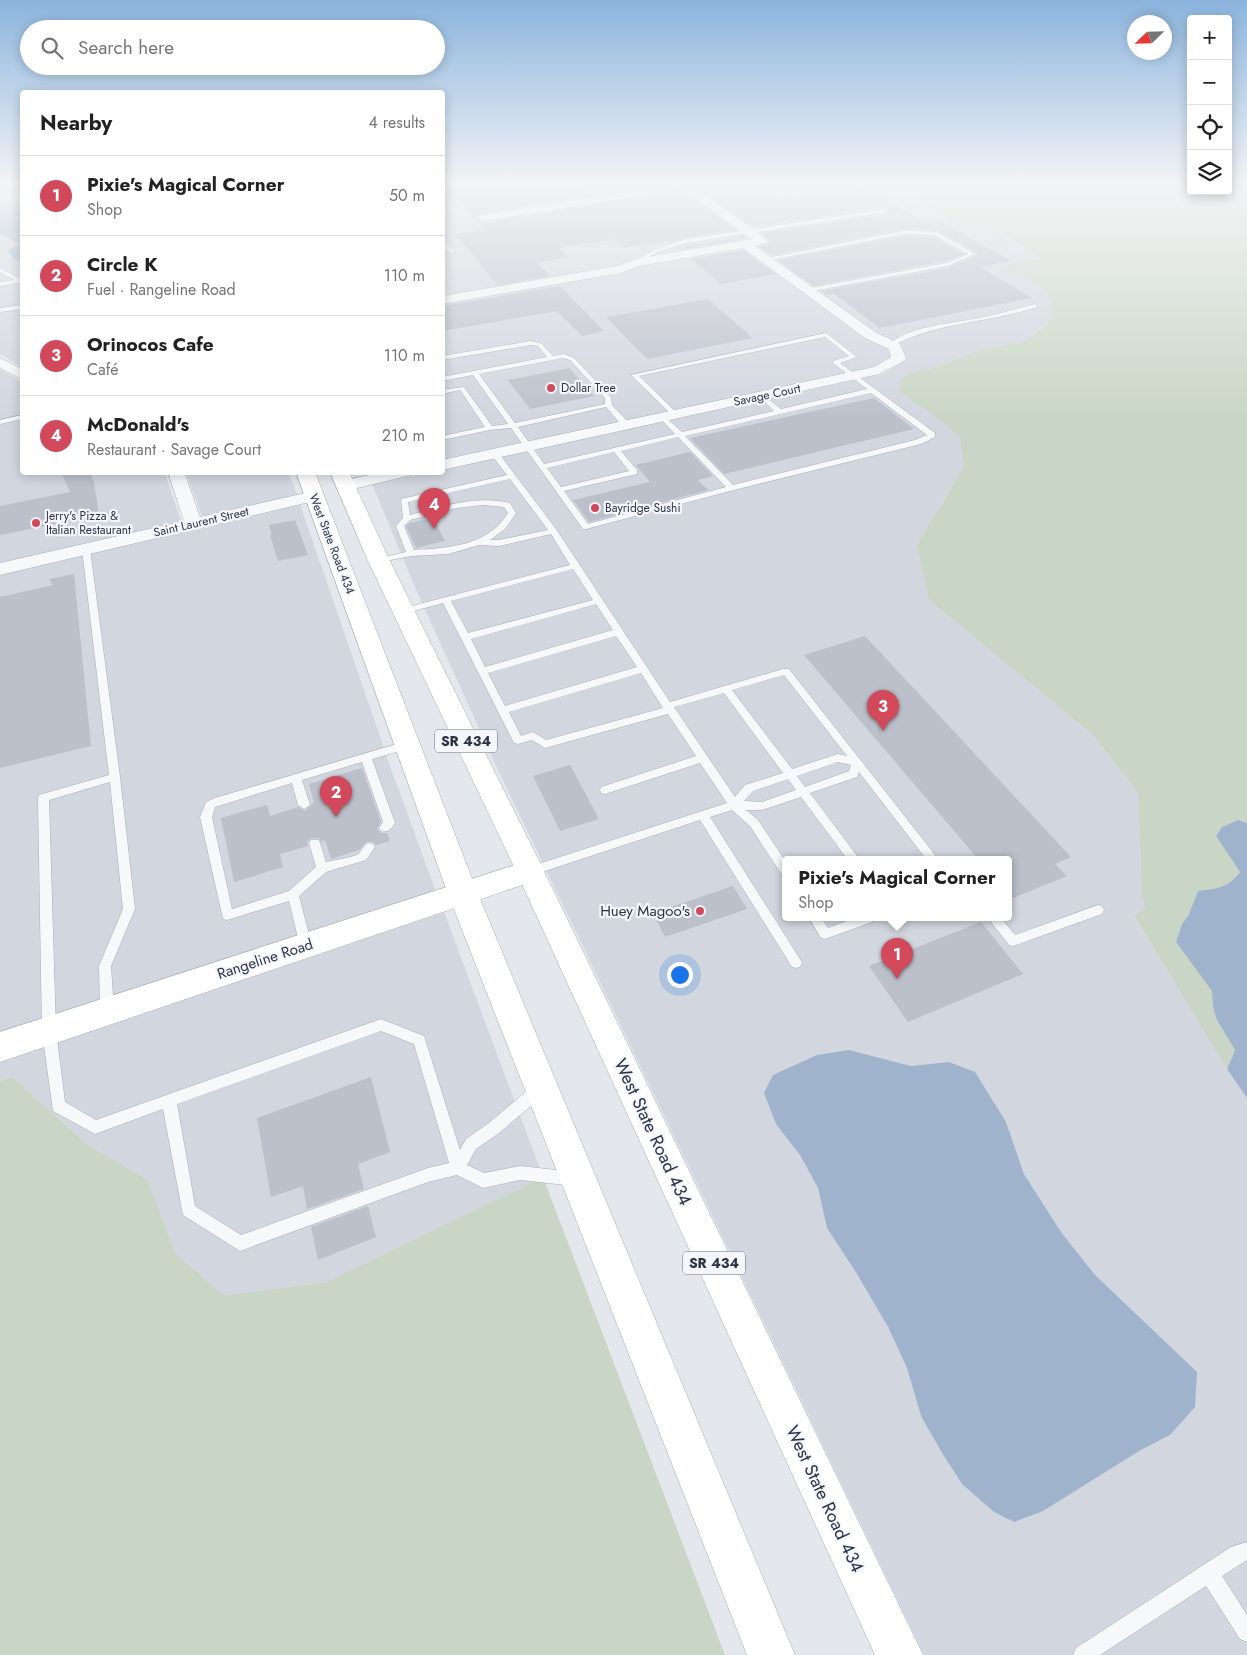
<!DOCTYPE html>
<meta charset="utf-8">
<style>
body{margin:0;font-family:Jost,sans-serif;background:#f6f6f6;color:#222}
.controls{position:absolute;right:15px;top:15px;display:grid;overflow:hidden;border-radius:5px;box-shadow:0 2px 12px #0003}
.controls button{width:45px;height:45px;display:grid;place-items:center;padding:0;border:0;border-bottom:1px solid #e0e0e0;background:#fff;color:#222;font:25px sans-serif}
.compass{position:absolute;left:1127px;top:15px;width:45px;height:45px;border-radius:50%;background:#fff;box-shadow:0 2px 12px #0003;rotate:247deg}
.you{position:absolute;left:679px;top:974px;width:18px;height:18px;margin:-12px;border:4px solid #fff;border-radius:50%;background:#1a73e8;box-shadow:0 0 0 8px #1a73e833}
.badge{display:grid;place-items:center;width:32px;height:32px;border-radius:50%;background:#d1495b;color:#fff;font-size:16px;font-weight:700}
.pin{position:absolute;translate:-50% -41px;filter:drop-shadow(0 1px 2px #0008)}
.pin::after{content:'';position:absolute;top:26px;width:18px;height:15px;background:inherit;clip-path:polygon(0 0,100% 0,50% 100%)}
.popup{position:absolute;left:782px;top:856px;width:230px;height:65px;box-sizing:border-box;display:grid;place-content:center;border-radius:5px;background:#fff;filter:drop-shadow(0 1px 4px #0005);font-size:16px;white-space:nowrap;color:#767676}
.popup b{font-size:19px;color:#222}
.popup::after{content:'';position:absolute;left:50%;top:100%;margin-left:-10px;border:10px solid transparent;border-top-color:#fff}
.list{margin:0;padding:0;list-style:none}
h2{display:flex;justify-content:space-between;align-items:center;height:65px;margin:0;padding:0 20px;font-size:21px}
h2 small{font-size:16px;font-weight:400;color:#767676}
.list li{display:grid;grid-template-columns:32px 1fr auto;gap:15px;align-items:center;box-sizing:border-box;height:80px;padding:0 20px;border-top:1px solid #e0e0e0}
.list b{display:block;font-size:19px;white-space:nowrap}
.list p{margin:0;font-size:16px;white-space:nowrap;color:#767676}
.list em{font-size:16px;font-style:normal;color:#767676}
.icon{flex:none;width:28px;height:28px;fill:none;stroke:currentColor;stroke-width:2;stroke-linecap:round;stroke-linejoin:round}
.map{position:relative;flex:none;width:1247px;height:1655px;overflow:hidden}
.search{position:absolute;background:#fff;box-shadow:0 2px 12px #0003;left:20px;top:20px;width:425px;height:55px;display:flex;align-items:center;gap:12px;box-sizing:border-box;padding:0 18px;border-radius:28px;color:#767676;font-size:19px}
.panel{position:absolute;background:#fff;box-shadow:0 2px 12px #0003;left:20px;top:90px;width:425px;height:385px;border-radius:5px}
.map>svg:first-child{display:block}
.built{fill:#d2d6de;fill-rule:evenodd}
.green{fill:#c9d6c5}
.water{fill:#9fb4cc}
.building{fill:#bbc0ca}
.lines{fill:none;stroke-linecap:round;stroke-linejoin:round}
.lane-casing{stroke:#a9aeb7;stroke-width:1}
.street-casing{stroke:#a9aeb7;stroke-width:1}
.secondary-casing{stroke:#a9aeb7;stroke-width:1}
.primary-casing{stroke:#a3abb8;stroke-width:1}
.lane{fill:#f7f8fa;fill-rule:evenodd}
.street{fill:#f7f8fa;fill-rule:evenodd}
.secondary{fill:#fff;fill-rule:evenodd}
.primary{fill:#fff;fill-rule:evenodd}
.poi-dot{fill:#d1495b;stroke:#f4f6f9;stroke-width:2}
.labels{text-anchor:middle;dominant-baseline:central;stroke-width:4.5;stroke-linejoin:round;paint-order:stroke}
.far-poi-label{font-size:12px;fill:#2b3445;stroke:#f4f6f9;text-anchor:start}
.far-street-label{font-size:12px;fill:#2b3445;stroke:#f4f6f9}
.shield{fill:#f4f6f9;stroke:#676e7b;stroke-width:1}
.shield-label{font-size:14px;font-weight:bold;fill:#2b3445}
.poi-label{font-size:15px;fill:#2b3445;stroke:#f4f6f9;text-anchor:end}
.street-label{font-size:15px;fill:#2b3445;stroke:#f4f6f9}
.near-street-label{font-size:18px;fill:#2b3445;stroke:#f4f6f9}
</style>
<div class="map">
<svg width="1247" height="1655" viewBox="0 0 1247 1655">
<rect width="100%" height="100%" fill="#e4e7ec"/>
<path class="built" d="M0,185H22V201L0,204Z
M443,185H676L477,218L480,221L682,189L753,240L628,262L617,267L443,297Z
M691,185H890L942,214L953,223L963,221L982,224L1043,259L1000,268L1027,278L1046,291L1052,306L1047,324L1024,341L974,352L937,367L911,372L934,415L960,438L964,466L939,507L929,600L1093,735L1138,793L1142,897L1145,909L1134,917L1234,1079L1247,1098V1655H924L497,768L414,585L372,484L427,473L442,472L443,469L883,374L906,360L902,346L876,334L754,245L765,243L767,240ZM786,860H1008V918H786ZM849,1050L911,1066L949,1062L1006,1122L1024,1174L1061,1232L1095,1275L1170,1435L1139,1451L962,1484L942,1453L921,1416L907,1368L888,1327L857,1274L827,1228L818,1188L800,1155Z
M0,234L20,246L7,250L13,259L22,262V367L0,354Z
M742,247L863,337L887,348L891,357L873,368L443,460V303Z
M0,369L22,382V472L165,473L181,521L0,564Z
M186,473H289L297,495L202,516Z
M300,504L390,766L436,892L0,1035V574Z
M444,912L543,1177L327,1282L224,1297L175,1253L148,1180L88,1145L12,1077L0,1081V1060Z"/>
<path class="green" d="M890,185H1191V191H1228V185H1247V823L1238,820L1222,827L1216,836L1240,872C1227,889 1217,888 1198,891L1188,916L1182,925L1176,942L1213,991V1007L1235,1050L1227,1069L1134,916L1145,909L1142,897L1138,793L1093,735L929,600L917,545L964,466L960,438L934,415L900,392L901,379L911,372L937,367L974,352L1024,341L1047,325L1052,306L1046,291L1027,278L997,268L1042,259C1016,243 985,218 953,223L941,213Z
M12,1077L88,1145L148,1180L175,1253L224,1296L327,1282L543,1177L725,1655H0V1081Z"/>
<path class="water" d="M22,201V262L13,259L7,250L20,245L0,234V204Z
M1238,820L1247,823V1098L1227,1069L1235,1050L1217,1020L1213,1007L1212,991L1176,942L1182,924L1188,916L1198,891C1217,888 1227,889 1240,872L1216,836L1222,827Z
M849,1050L911,1066L949,1062L975,1072L1006,1122L1024,1174L1061,1232L1095,1275L1197,1372L1195,1407L1170,1435L1139,1451L1043,1511L1014,1522L994,1512L962,1484L942,1453L921,1416L907,1368L888,1327L857,1274L827,1228L818,1188L800,1155L776,1124L764,1093L773,1075L817,1055Z"/>
<path class="building" d="M445,185H584L595,195L484,213L476,217L484,223L673,192L683,200L693,198L736,230L686,237L671,242L669,241L623,248L614,239L559,248L567,257L537,263L550,276L498,285L455,234L485,230Z
M864,187L926,223L939,221L1011,261L980,267L1032,298L880,328L834,294L827,295L821,291L948,268L976,256L977,253L938,230L906,228L771,255L759,247L766,245L770,241L761,233L887,214L889,211L885,207L753,227L709,196L757,189L775,201Z
M745,236L747,238L680,250L677,248Z
M906,236L933,237L964,254L946,261L813,286L778,260Z
M743,250L776,274L721,284L691,259Z
M560,286L604,331L582,336L557,311L442,331V306Z
M708,299L753,338L647,359L606,317Z
M569,368L594,396L530,409L508,380Z
M874,398L914,429L724,474L690,438Z
M690,452L713,476L698,480L708,490L589,522L573,500L650,482L636,465Z
M61,472H90L94,482L99,515L0,535V506L70,492Z
M433,518L445,541L416,548L406,526L409,523Z
M295,520L308,555L278,561L270,535L272,534L269,525Z
M74,574L91,746L0,768V597L53,585L49,579Z
M865,636L1071,857L1055,864L1067,876L1008,900V860H979L804,655Z
M570,765L599,819L560,831L533,776Z
M362,768L381,822L377,829L381,833H387L390,841L376,845L373,842H367L359,850L331,859L325,840L321,842L319,838H311L307,842L308,846L280,854L283,867L234,882L221,818L267,805L270,816L298,807L305,811L314,802L309,784Z
M733,886L747,909L665,937L653,913Z
M981,922L1023,974L908,1022L869,966Z
M371,1077L390,1152L358,1164L364,1189L307,1209L303,1186L271,1197L257,1118Z
M368,1206L376,1237L318,1260L311,1227Z"/>
<g class="lines">
<g class="lane-casing">
<path id="lane" d="M736,185H750L695,195L692,193Z
M22,193V196L0,200V196Z
M885,209L887,212L687,243L657,252L638,264L633,263L653,250L686,239Z
M906,230L937,232L975,254L948,266L807,292L804,290L805,289L947,263L968,254L934,235L906,234L765,261L762,259Z
M442,239L454,251V253H450L442,245Z
M0,268L20,279L22,278V282L0,286V282L14,280L0,272Z
M1035,304L1037,305V307L1024,311C980,323 932,324 893,346L888,345C911,325 950,324 979,318C998,314 1016,309 1035,304Z
M22,305V309L0,312V308Z
M826,333L857,357L840,363L935,433V437L921,444L734,490L586,529H583L511,428L490,430L442,440V436L485,427L460,390L442,394V390L464,387L492,426L508,424L473,375L442,381V377L547,357L538,346L531,345L442,360V356L531,341L542,344L553,356L564,354L574,358L611,397L612,405L629,423V427H623L606,407L518,427L544,464L675,434L659,417L663,415L682,432L774,411L760,397L758,396L762,394L781,409L867,389L833,363V361L849,356L825,337L639,376L677,413V417H674L631,375ZM563,358L570,360L605,398V404L515,423L479,374ZM871,393L927,435L915,440L733,485L685,436ZM678,437L726,487L588,524L564,491L637,474V470L621,451ZM614,452L629,471L561,487L547,468Z
M22,415V419L0,424V420Z
M491,451H497L556,529L670,702L783,669H789L939,860H927L859,772L857,777L810,793L860,860H848L801,797L762,810H746L758,820L786,862V877L782,875L750,826L732,810L710,817L800,959L802,963L800,967L796,968L792,967L700,820L530,876L526,874L524,871L526,868L727,803L700,763L605,794L601,793L600,790L601,787L696,756L668,714L545,748L532,740L518,744L514,743L443,603L403,614L400,613V609L570,565L551,534L499,546L479,545L448,554L411,556L376,563V559L406,552L396,526L403,518L401,499L507,475L490,453ZM510,479L548,530L499,540H490L505,529L516,513L510,503C476,495 444,506 410,515L408,502ZM483,505L504,507L508,513C488,546 449,548 414,550L404,526L410,520L457,508ZM573,569L593,600L468,633L451,601ZM596,604L613,630L485,667L471,639ZM616,636L637,667L505,706L488,673ZM641,673L663,708L546,740L533,732L521,736L509,712ZM784,675L847,756L838,754L792,769L732,690ZM724,693L783,773L745,785L735,797L674,707ZM838,762L851,765L849,771L805,787L797,776ZM788,779L796,790L762,802L744,801L753,791Z
M86,546L90,549L120,777L135,909L111,966L114,1012L112,1016L107,1018L102,1016L100,1012L99,966L123,909L110,782L49,800L56,1031L65,1102L96,1120L381,1019L424,1036L460,1150L466,1139L489,1123L535,1084L540,1082L545,1084L547,1089L545,1094L499,1133L476,1149L467,1165L484,1173L520,1166L575,1172L580,1174L582,1179L580,1184L575,1186L520,1180L483,1188L457,1175L428,1182L240,1251L183,1215L163,1109L95,1134L53,1111L42,1031L38,798L39,795L109,775L82,549ZM381,1031L414,1044L449,1163L428,1168L241,1235L195,1206L177,1104Z
M407,741L411,742L412,745L411,748L372,759L395,823C391,829 388,833 381,831L379,828L383,822L362,762L302,780L310,805L304,809L298,805L292,783L215,807L212,817L232,909L289,891L316,867L309,843L311,840H319L326,862C334,860 352,858 358,854C365,849 363,841 373,844L375,847L366,860L326,872L299,896L312,946L310,950L306,951L302,950L300,946L289,901L227,920L223,919L200,817L206,802L215,798Z
M1098,905L1102,906L1104,910L1102,914L1013,946L1009,945L988,918H1001L1015,935Z
M809,918H821L828,928L855,918H874L872,922L825,939L821,938Z
M1247,1542V1560L1222,1576L1247,1615V1642L1240,1639L1206,1586L1100,1655H1073L1076,1648L1231,1547Z"/>
</g>
<g class="street-casing">
<path id="street" d="M669,185H691L766,239L768,241L766,243L755,246L875,332L900,344L906,358L904,361L879,374L442,470V460L874,367L891,357L889,349L865,338L743,248L639,266L621,273L442,304V296L618,266L636,259L752,239L683,189L484,221L478,218L484,215Z
M0,358L22,369V379L0,368Z
M168,472H184L200,517L314,491L320,492L322,496L320,500L314,501L0,575V563L184,521Z
M382,472H413L411,475L345,491L339,490L337,486L339,482Z"/>
</g>
<g class="secondary-casing">
<path id="secondary" d="M530,860L540,863L544,871L540,879L0,1062V1032Z"/>
</g>
<g class="primary-casing">
<path id="primary" d="M296,472H315L478,894L795,1655H747L448,894Z
M330,472H349L390,561L544,871L923,1655H875L516,871L368,561Z"/>
</g>
<use href="#lane" class="lane"/>
<use href="#street" class="street"/>
<use href="#secondary" class="secondary"/>
<use href="#primary" class="primary"/>
</g>
<linearGradient id="sky" x2="0" y2="1"><stop stop-color="#8bb4dd"/><stop offset="0.44" stop-color="#f3f4f6"/><stop offset="1" stop-color="#f3f4f6" stop-opacity="0"/></linearGradient>
<rect width="1247" height="417" fill="url(#sky)"/>
<g class="poi-dot">
<circle cx="551" cy="388" r="5"/>
<circle cx="595" cy="508" r="5"/>
<circle cx="36" cy="523" r="5"/>
<circle cx="700" cy="911" r="5"/>
</g>
<g class="labels">
<g class="far-poi-label">
<text x="561" y="388">Dollar Tree</text>
<text x="605" y="508">Bayridge Sushi</text>
<text x="46" y="516">Jerry's Pizza &amp;<tspan x="46" dy="14">Italian Restaurant</tspan></text>
</g>
<g class="far-street-label">
<text transform="translate(767 395) rotate(-12)">Savage Court</text>
<text transform="translate(201 522) rotate(-13)">Saint Laurent Street</text>
<text transform="translate(332 544) rotate(69)">West State Road 434</text>
</g>
<g class="shield">
<rect x="435" y="729.5" width="62" height="23" rx="4"/>
<rect x="683" y="1251.5" width="62" height="23" rx="4"/>
</g>
<g class="shield-label">
<text x="466" y="741">SR 434</text>
<text x="714" y="1263">SR 434</text>
</g>
<g class="poi-label">
<text x="690" y="911">Huey Magoo's</text>
</g>
<g class="street-label">
<text transform="translate(265 959) rotate(-18)">Rangeline Road</text>
</g>
<g class="near-street-label">
<text transform="translate(653 1132) rotate(65)">West State Road 434</text>
<text transform="translate(825 1499) rotate(65)">West State Road 434</text>
</g>
</g>
</svg>
<div class="controls">
<button>+</button>
<button>−</button>
<button><svg class="icon" aria-label="locate" viewBox="0 0 24 24"><circle cx="12" cy="12" r="6"/><path d="M12 2v4M12 18v4M2 12h4M18 12h4"/></svg></button>
<button><svg class="icon" aria-label="layers" viewBox="0 0 24 24"><path d="M12 4l9 5-9 5-9-5zM3 14l9 5 9-5"/></svg></button>
</div>
<svg class="compass" viewBox="-18 -18 36 36"><path d="M0-13l5 13h-10z" fill="#e53935"/><path d="M0 13l5-13h-10z" fill="#767676"/></svg>
<div class="you"></div>
<div class="pin badge" style="left:897px;top:979px">1</div>
<div class="popup"><b>Pixie's Magical Corner</b>Shop</div>
<div class="pin badge" style="left:336px;top:817px">2</div>
<div class="pin badge" style="left:883px;top:731px">3</div>
<div class="pin badge" style="left:434px;top:529px">4</div>
<div class="search"><svg class="icon" aria-label="search" viewBox="0 0 24 24"><circle cx="10" cy="10" r="6"/><path d="M15 15l6 6"/></svg>Search here</div>
<section class="panel">
<h2>Nearby<small>4 results</small></h2>
<ul class="list">
<li><span class="badge">1</span><div><b>Pixie's Magical Corner</b><p>Shop</p></div><em>50 m</em></li>
<li><span class="badge">2</span><div><b>Circle K</b><p>Fuel · Rangeline Road</p></div><em>110 m</em></li>
<li><span class="badge">3</span><div><b>Orinocos Cafe</b><p>Café</p></div><em>110 m</em></li>
<li><span class="badge">4</span><div><b>McDonald's</b><p>Restaurant · Savage Court</p></div><em>210 m</em></li>
</ul>
</section>
</div>
